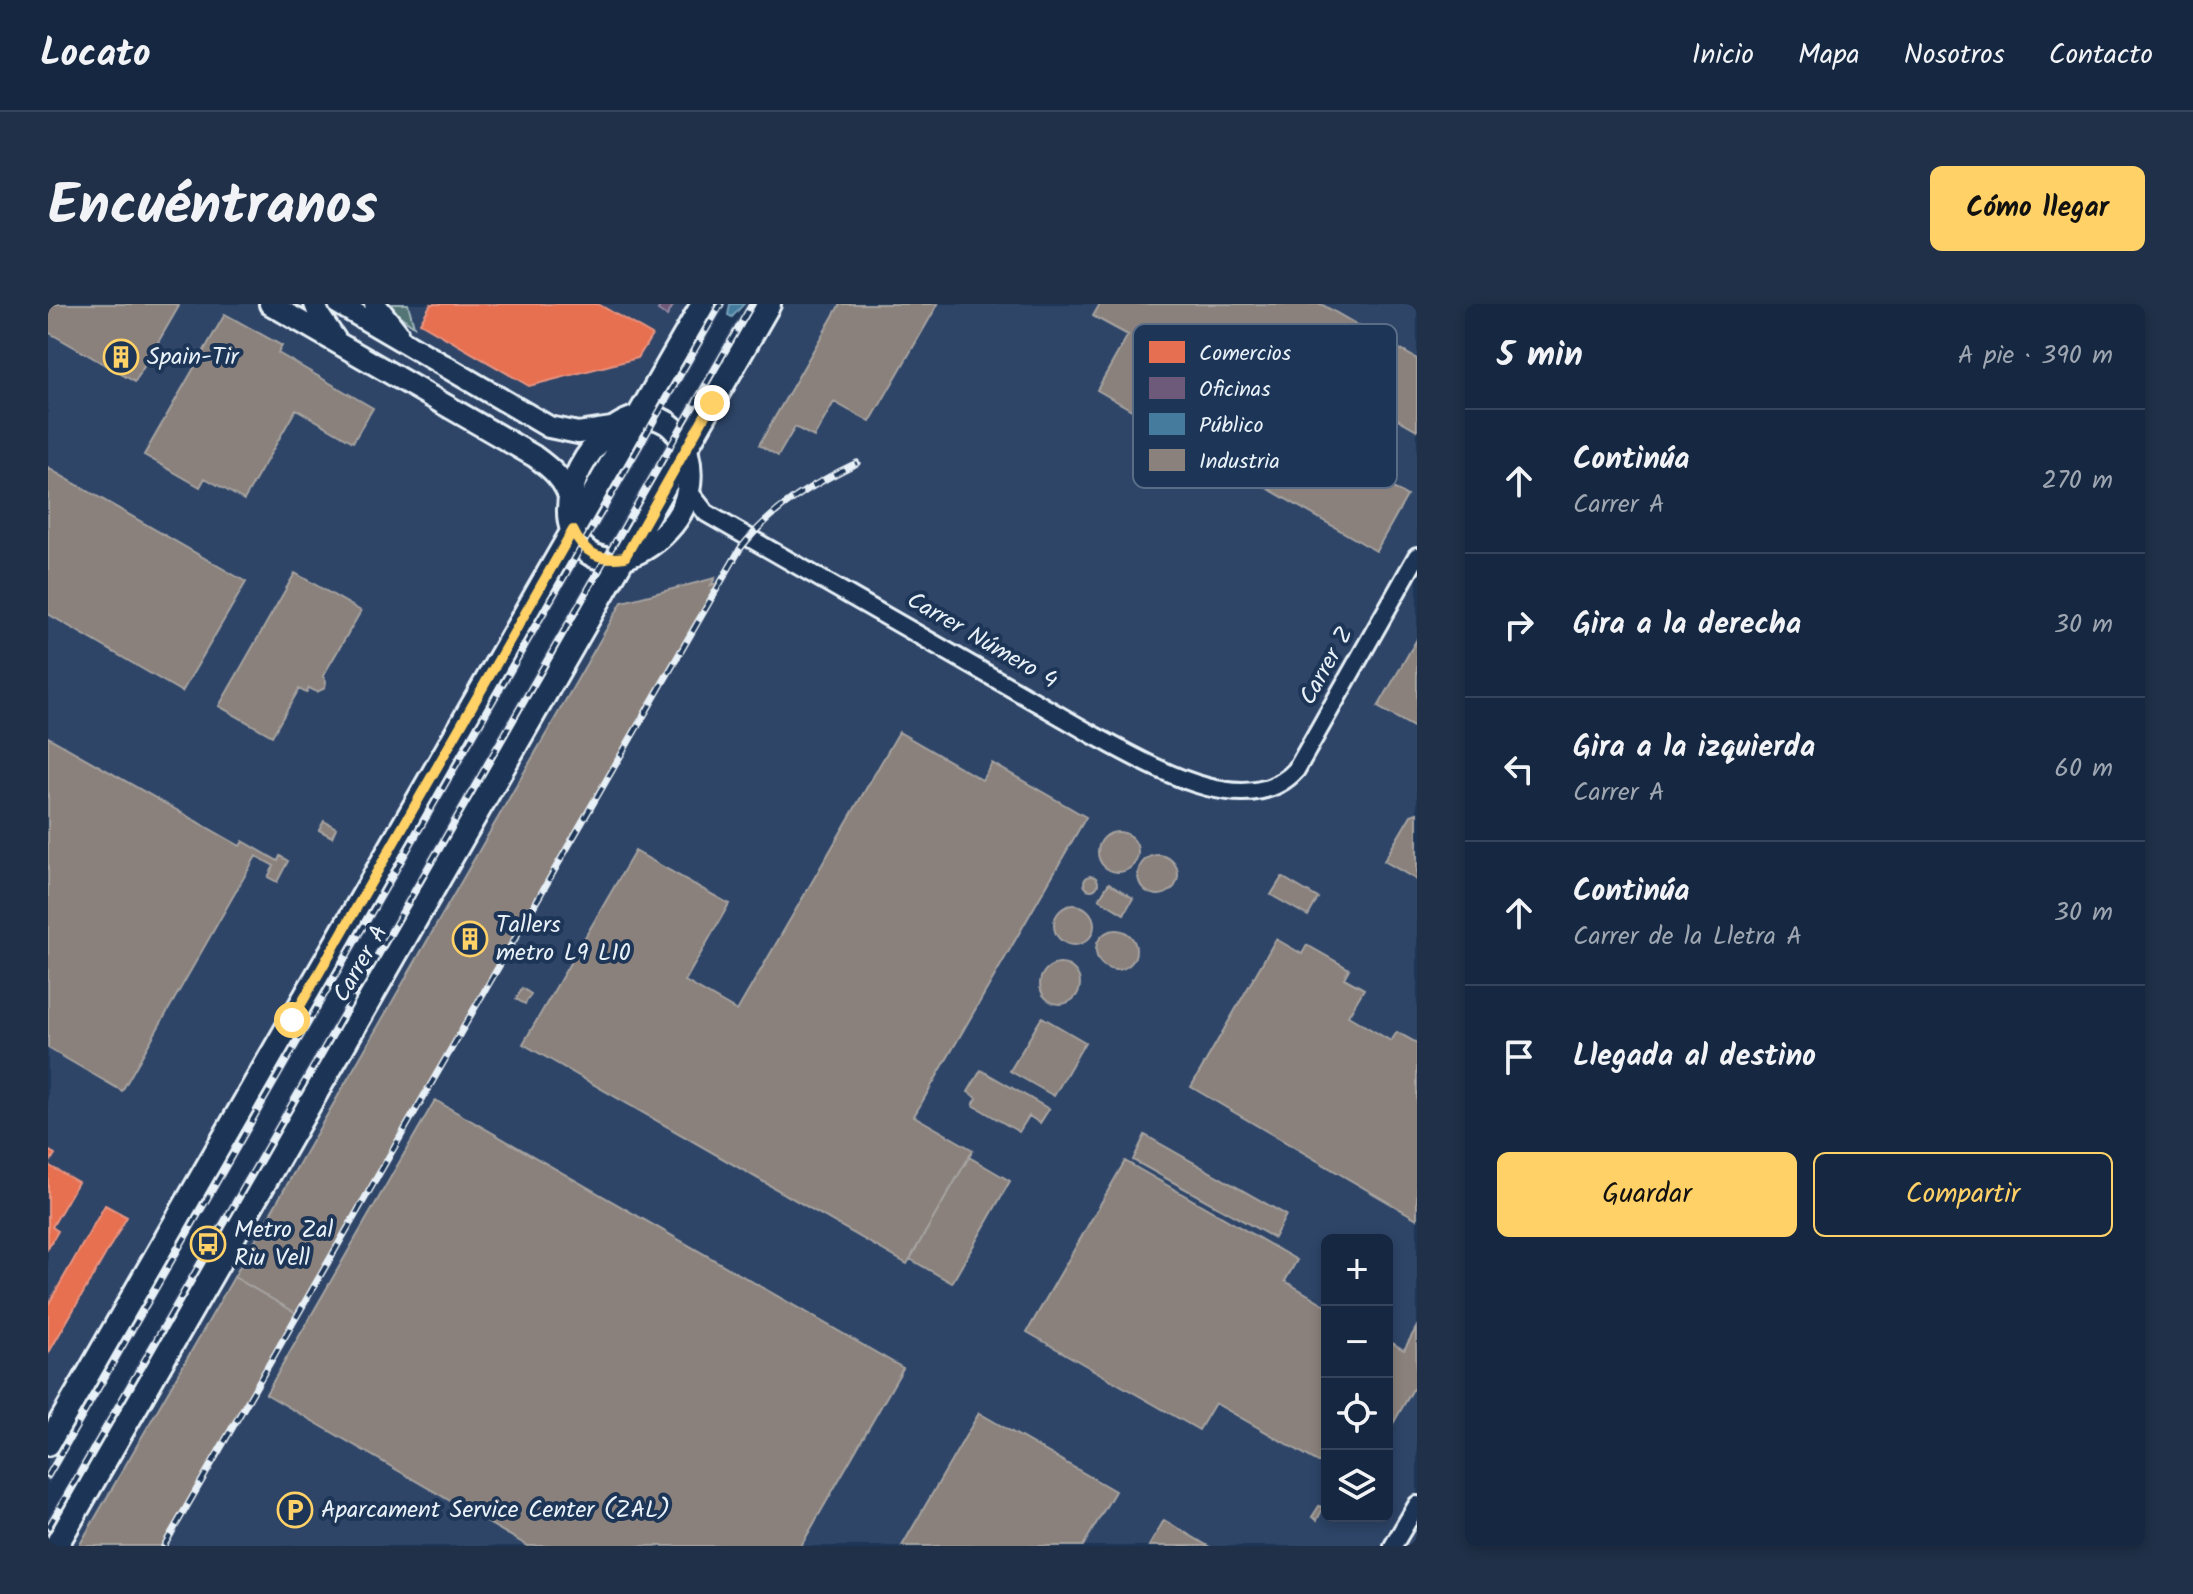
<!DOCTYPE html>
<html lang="es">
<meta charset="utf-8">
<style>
body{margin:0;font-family:Kalam,sans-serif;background:#1f3048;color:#f1f3f6}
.controls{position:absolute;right:24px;bottom:24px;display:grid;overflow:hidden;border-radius:12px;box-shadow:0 4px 12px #0003}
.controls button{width:72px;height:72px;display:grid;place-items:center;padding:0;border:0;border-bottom:2px solid #35445a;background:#162841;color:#f1f3f6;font:40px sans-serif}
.stop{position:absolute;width:24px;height:24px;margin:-18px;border:6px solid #ffd166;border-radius:50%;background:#fff}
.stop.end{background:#ffd166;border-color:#fff;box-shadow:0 2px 8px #0008}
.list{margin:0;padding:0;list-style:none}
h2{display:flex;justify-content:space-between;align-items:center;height:104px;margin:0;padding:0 32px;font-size:34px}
h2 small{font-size:26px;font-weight:400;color:#9ea6b1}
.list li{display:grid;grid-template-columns:52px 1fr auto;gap:24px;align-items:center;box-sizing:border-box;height:144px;padding:0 32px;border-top:2px solid #35445a}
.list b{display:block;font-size:30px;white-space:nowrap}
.list p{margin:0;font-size:26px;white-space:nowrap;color:#9ea6b1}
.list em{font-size:26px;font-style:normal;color:#9ea6b1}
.actions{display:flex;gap:16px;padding:24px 32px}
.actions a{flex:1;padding:18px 0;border:2px solid #ffd166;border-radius:12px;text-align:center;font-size:28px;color:#ffd166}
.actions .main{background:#ffd166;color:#111}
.icon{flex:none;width:44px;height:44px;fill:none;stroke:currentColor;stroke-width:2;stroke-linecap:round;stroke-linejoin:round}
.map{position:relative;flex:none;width:1369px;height:1242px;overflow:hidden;border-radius:12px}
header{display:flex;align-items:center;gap:48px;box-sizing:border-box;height:112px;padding:0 40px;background:#162841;border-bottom:2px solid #35445a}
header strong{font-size:38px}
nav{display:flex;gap:44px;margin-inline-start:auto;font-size:28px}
.intro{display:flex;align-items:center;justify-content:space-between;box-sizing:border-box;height:192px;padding:0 48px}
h1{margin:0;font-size:56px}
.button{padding:20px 36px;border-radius:12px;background:#ffd166;color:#111;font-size:28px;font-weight:700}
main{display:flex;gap:48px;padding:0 48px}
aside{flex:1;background:#162841;border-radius:12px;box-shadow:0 4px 12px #0003}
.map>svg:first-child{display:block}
.built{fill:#2f4568;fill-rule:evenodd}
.green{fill:#537576;stroke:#9eb3b7;stroke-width:2}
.shops{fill:#e76f51;stroke:#e79683;stroke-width:2}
.offices{fill:#6d597a;stroke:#9287a0;stroke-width:2}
.public{fill:#457b9d;stroke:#769eb8;stroke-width:2}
.industry{fill:#8a817c;stroke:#a6a3a1;stroke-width:2}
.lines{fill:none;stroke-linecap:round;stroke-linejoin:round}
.minor-casing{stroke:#e8f1f8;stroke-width:22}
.tertiary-casing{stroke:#e8f1f8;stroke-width:26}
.secondary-casing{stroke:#e8f1f8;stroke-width:28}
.minor{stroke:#1d3557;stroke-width:16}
.tertiary{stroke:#1d3557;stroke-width:20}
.secondary{stroke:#1d3557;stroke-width:22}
.rail-casing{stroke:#e8f1f8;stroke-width:7}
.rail{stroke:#1d3557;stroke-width:4;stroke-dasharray:12;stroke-linecap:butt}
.route{stroke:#ffd166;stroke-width:10}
.labels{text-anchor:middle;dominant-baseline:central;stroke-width:8;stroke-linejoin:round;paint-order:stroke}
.poi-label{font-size:24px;fill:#e8f1f8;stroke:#1d3557;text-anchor:start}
.street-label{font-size:24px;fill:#e8f1f8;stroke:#1d3557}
.key{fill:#1d3557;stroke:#5a6d87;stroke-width:2}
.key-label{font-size:22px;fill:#e8f1f8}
</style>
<header>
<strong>Locato</strong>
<nav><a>Inicio</a><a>Mapa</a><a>Nosotros</a><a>Contacto</a></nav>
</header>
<div class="intro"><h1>Encuéntranos</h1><a class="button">Cómo llegar</a></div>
<main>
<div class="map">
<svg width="1369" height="1242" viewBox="0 0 1369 1242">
<rect width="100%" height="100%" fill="#1d3557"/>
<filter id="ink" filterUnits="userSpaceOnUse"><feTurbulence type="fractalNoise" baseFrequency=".0125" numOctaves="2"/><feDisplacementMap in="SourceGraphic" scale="16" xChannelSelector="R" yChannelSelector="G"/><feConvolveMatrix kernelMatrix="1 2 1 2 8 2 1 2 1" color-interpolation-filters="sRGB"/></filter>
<g filter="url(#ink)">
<path class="built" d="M0,0H679L0,1181Z
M698,0H1369V1242H0V1214ZM1279,936H1339V1212H1279Z"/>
<path class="green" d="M341,0H360L366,22L348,9Z"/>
<path class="shops" d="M383,0H550L604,31L590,54L481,82L372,19Z
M0,846L7,850L0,861L30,878L4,923L10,927L0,944Z
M57,901L79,913L0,1050V1001Z"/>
<path class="offices" d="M613,0H626L619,12L610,6Z"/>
<path class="public" d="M682,0H696L684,13L680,11Z"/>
<path class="industry" d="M0,0H128L131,2L87,78L0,28Z
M792,0H890L822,118L786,98L766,133L747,123L730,152L711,141Z
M1052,0H1273L1369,55V126L1325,101L1294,155L1359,192L1328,247L1049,86L1080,31L1045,12Z
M177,10L234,42L230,49L325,104L305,138L248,105L196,196L157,174L152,183L96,151Z
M0,164L198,278L134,388L0,310Z
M247,269L313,307L275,372L278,378L277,384L269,388L261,384L258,389L251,385L224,432L171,402Z
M667,274L663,281L669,279L248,1009L186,973L574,298Z
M1369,335V425L1330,403Z
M851,428L934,476L944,459L1038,513L866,812L925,846L859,960L475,740L587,547L681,600L637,677L689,707Z
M0,433L192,542L195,537L230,557L232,552L240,557L229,578L220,573L226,562L208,552L74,787L0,744Z
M1369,509V576L1336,557L1363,511Z
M276,517L288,524L284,533L271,526Z
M1050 548a20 20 0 1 1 40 0a20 20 0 1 1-40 0Z
M1090 571a20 20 0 1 1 40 0a20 20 0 1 1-40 0Z
M1036 579a7 7 0 1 1 14 0a7 7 0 1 1-14 0Z
M1234,573L1270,594L1260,612L1223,591Z
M1061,579L1085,594L1076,610L1051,595Z
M1006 621a20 20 0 1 1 40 0a20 20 0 1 1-40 0Z
M1048 646a20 20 0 1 1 40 0a20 20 0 1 1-40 0Z
M1228,635L1254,650L1259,641L1301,665L1296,674L1316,685L1300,712L1343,737L1349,728L1369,739V915L1143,783Z
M992 680a20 20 0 1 1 40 0a20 20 0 1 1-40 0Z
M474,684L483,690L477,700L468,695Z
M994,713L1037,738L1006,792L962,767Z
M933,766L1001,805L992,819L981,812L971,828L925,801L929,794L920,788Z
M387,796L855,1064L753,1242H480L218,1090Z
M1097,831L1238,911L1226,934L1085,856Z
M921,853L962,877L904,979L862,955Z
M1077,857L1249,956L1237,977L1279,1002V1163L1167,1099L1151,1126L979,1028Z
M186,973L248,1009L115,1242H31Z
M1368,1024L1369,1078L1339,1130V1036L1356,1046Z
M931,1109L1067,1187L1035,1242H854Z
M1271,1202L1275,1204L1269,1216L1264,1213Z
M1116,1216L1160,1242H1101Z"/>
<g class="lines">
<g class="minor-casing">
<path id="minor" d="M640,186L658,209L1047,432C1099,459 1198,521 1248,466L1369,252
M1345,1242L1369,1201"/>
</g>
<g class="tertiary-casing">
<path id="tertiary" d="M222,0L486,152C504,165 517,176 523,198
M267,0L272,13L287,35
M291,0L501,123L530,129L564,124
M327,0L349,28"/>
</g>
<g class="secondary-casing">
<path id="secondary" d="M598,112C643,115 651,177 632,209C616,238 565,274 535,244C496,203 545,117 598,112Z
M0,1140L655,0
M8,1242L721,0"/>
</g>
<use href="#minor" class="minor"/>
<use href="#tertiary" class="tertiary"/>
<use href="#secondary" class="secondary"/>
<g class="rail-casing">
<path id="rail" d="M0,1172L673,0
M0,1224L704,0
M116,1242L692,245C724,204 763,181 809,159"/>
</g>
<use href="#rail" class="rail"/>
</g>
</g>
<g class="lines" filter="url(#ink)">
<path class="route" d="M244,716L525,226C536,250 552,257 577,253L664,99"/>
</g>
<defs>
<g id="building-ring" transform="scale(1.8)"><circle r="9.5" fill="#1d3557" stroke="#ffd166" stroke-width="1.5"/><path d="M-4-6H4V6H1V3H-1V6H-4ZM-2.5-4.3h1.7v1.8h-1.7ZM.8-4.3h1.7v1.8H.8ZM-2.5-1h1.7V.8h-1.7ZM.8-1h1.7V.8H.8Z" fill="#ffd166"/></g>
<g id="bus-ring" transform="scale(1.8)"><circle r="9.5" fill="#1d3557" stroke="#ffd166" stroke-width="1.5"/><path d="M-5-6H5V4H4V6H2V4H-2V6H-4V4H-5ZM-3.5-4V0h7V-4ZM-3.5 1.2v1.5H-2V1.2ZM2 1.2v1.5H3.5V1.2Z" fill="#ffd166"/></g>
<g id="parking-ring" transform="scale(1.8)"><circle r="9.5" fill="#1d3557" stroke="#ffd166" stroke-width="1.5"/><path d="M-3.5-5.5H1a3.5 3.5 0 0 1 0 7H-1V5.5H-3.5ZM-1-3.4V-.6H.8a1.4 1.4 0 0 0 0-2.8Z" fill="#ffd166"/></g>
</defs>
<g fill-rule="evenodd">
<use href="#building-ring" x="73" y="53"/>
<use href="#building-ring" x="422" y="635"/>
<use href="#bus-ring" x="160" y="940"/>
<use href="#parking-ring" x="247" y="1206"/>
</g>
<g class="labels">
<g class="poi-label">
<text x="99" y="53">Spain-Tir</text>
<text x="448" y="621">Tallers<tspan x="448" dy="28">metro L9 L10</tspan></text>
<text x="186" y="926">Metro Zal<tspan x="186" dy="28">Riu Vell</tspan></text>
<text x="273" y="1206">Aparcament Service Center (ZAL)</text>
</g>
<g class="street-label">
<text transform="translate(934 337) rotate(30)">Carrer Número 4</text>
<text transform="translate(1279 362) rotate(-61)">Carrer Z</text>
<text transform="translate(313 660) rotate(-60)">Carrer A</text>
</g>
</g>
<rect x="1085" y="20" width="264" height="164" rx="12" class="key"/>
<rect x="1101" y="37" width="36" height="22" fill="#e76f51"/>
<rect x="1101" y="73" width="36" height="22" fill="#6d597a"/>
<rect x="1101" y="109" width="36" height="22" fill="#457b9d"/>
<rect x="1101" y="145" width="36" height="22" fill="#8a817c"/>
<g class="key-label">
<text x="1151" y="56">Comercios</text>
<text x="1151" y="92">Oficinas</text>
<text x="1151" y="128">Público</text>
<text x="1151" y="164">Industria</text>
</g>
</svg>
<div class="controls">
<button>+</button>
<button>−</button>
<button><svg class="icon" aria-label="locate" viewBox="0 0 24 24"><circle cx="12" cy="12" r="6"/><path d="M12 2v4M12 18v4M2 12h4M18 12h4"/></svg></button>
<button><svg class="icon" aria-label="layers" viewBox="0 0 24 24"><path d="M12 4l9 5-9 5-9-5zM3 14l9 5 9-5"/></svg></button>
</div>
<div class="stop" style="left:244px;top:716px"></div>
<div class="stop end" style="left:664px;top:99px"></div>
</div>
<aside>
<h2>5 min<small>A pie · 390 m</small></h2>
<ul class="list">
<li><svg class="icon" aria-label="ahead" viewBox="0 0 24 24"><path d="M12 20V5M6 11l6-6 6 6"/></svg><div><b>Continúa</b><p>Carrer A</p></div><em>270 m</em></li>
<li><svg class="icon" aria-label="right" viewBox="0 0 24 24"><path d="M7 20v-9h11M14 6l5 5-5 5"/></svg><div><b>Gira a la derecha</b></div><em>30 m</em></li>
<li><svg class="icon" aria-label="left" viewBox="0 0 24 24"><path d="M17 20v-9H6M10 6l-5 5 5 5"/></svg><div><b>Gira a la izquierda</b><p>Carrer A</p></div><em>60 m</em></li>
<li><svg class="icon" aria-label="ahead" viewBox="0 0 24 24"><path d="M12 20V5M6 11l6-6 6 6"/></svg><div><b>Continúa</b><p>Carrer de la Lletra A</p></div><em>30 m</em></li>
<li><svg class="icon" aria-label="arrive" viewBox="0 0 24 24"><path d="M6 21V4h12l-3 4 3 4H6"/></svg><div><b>Llegada al destino</b></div></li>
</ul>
<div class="actions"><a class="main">Guardar</a><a>Compartir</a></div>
</aside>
</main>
